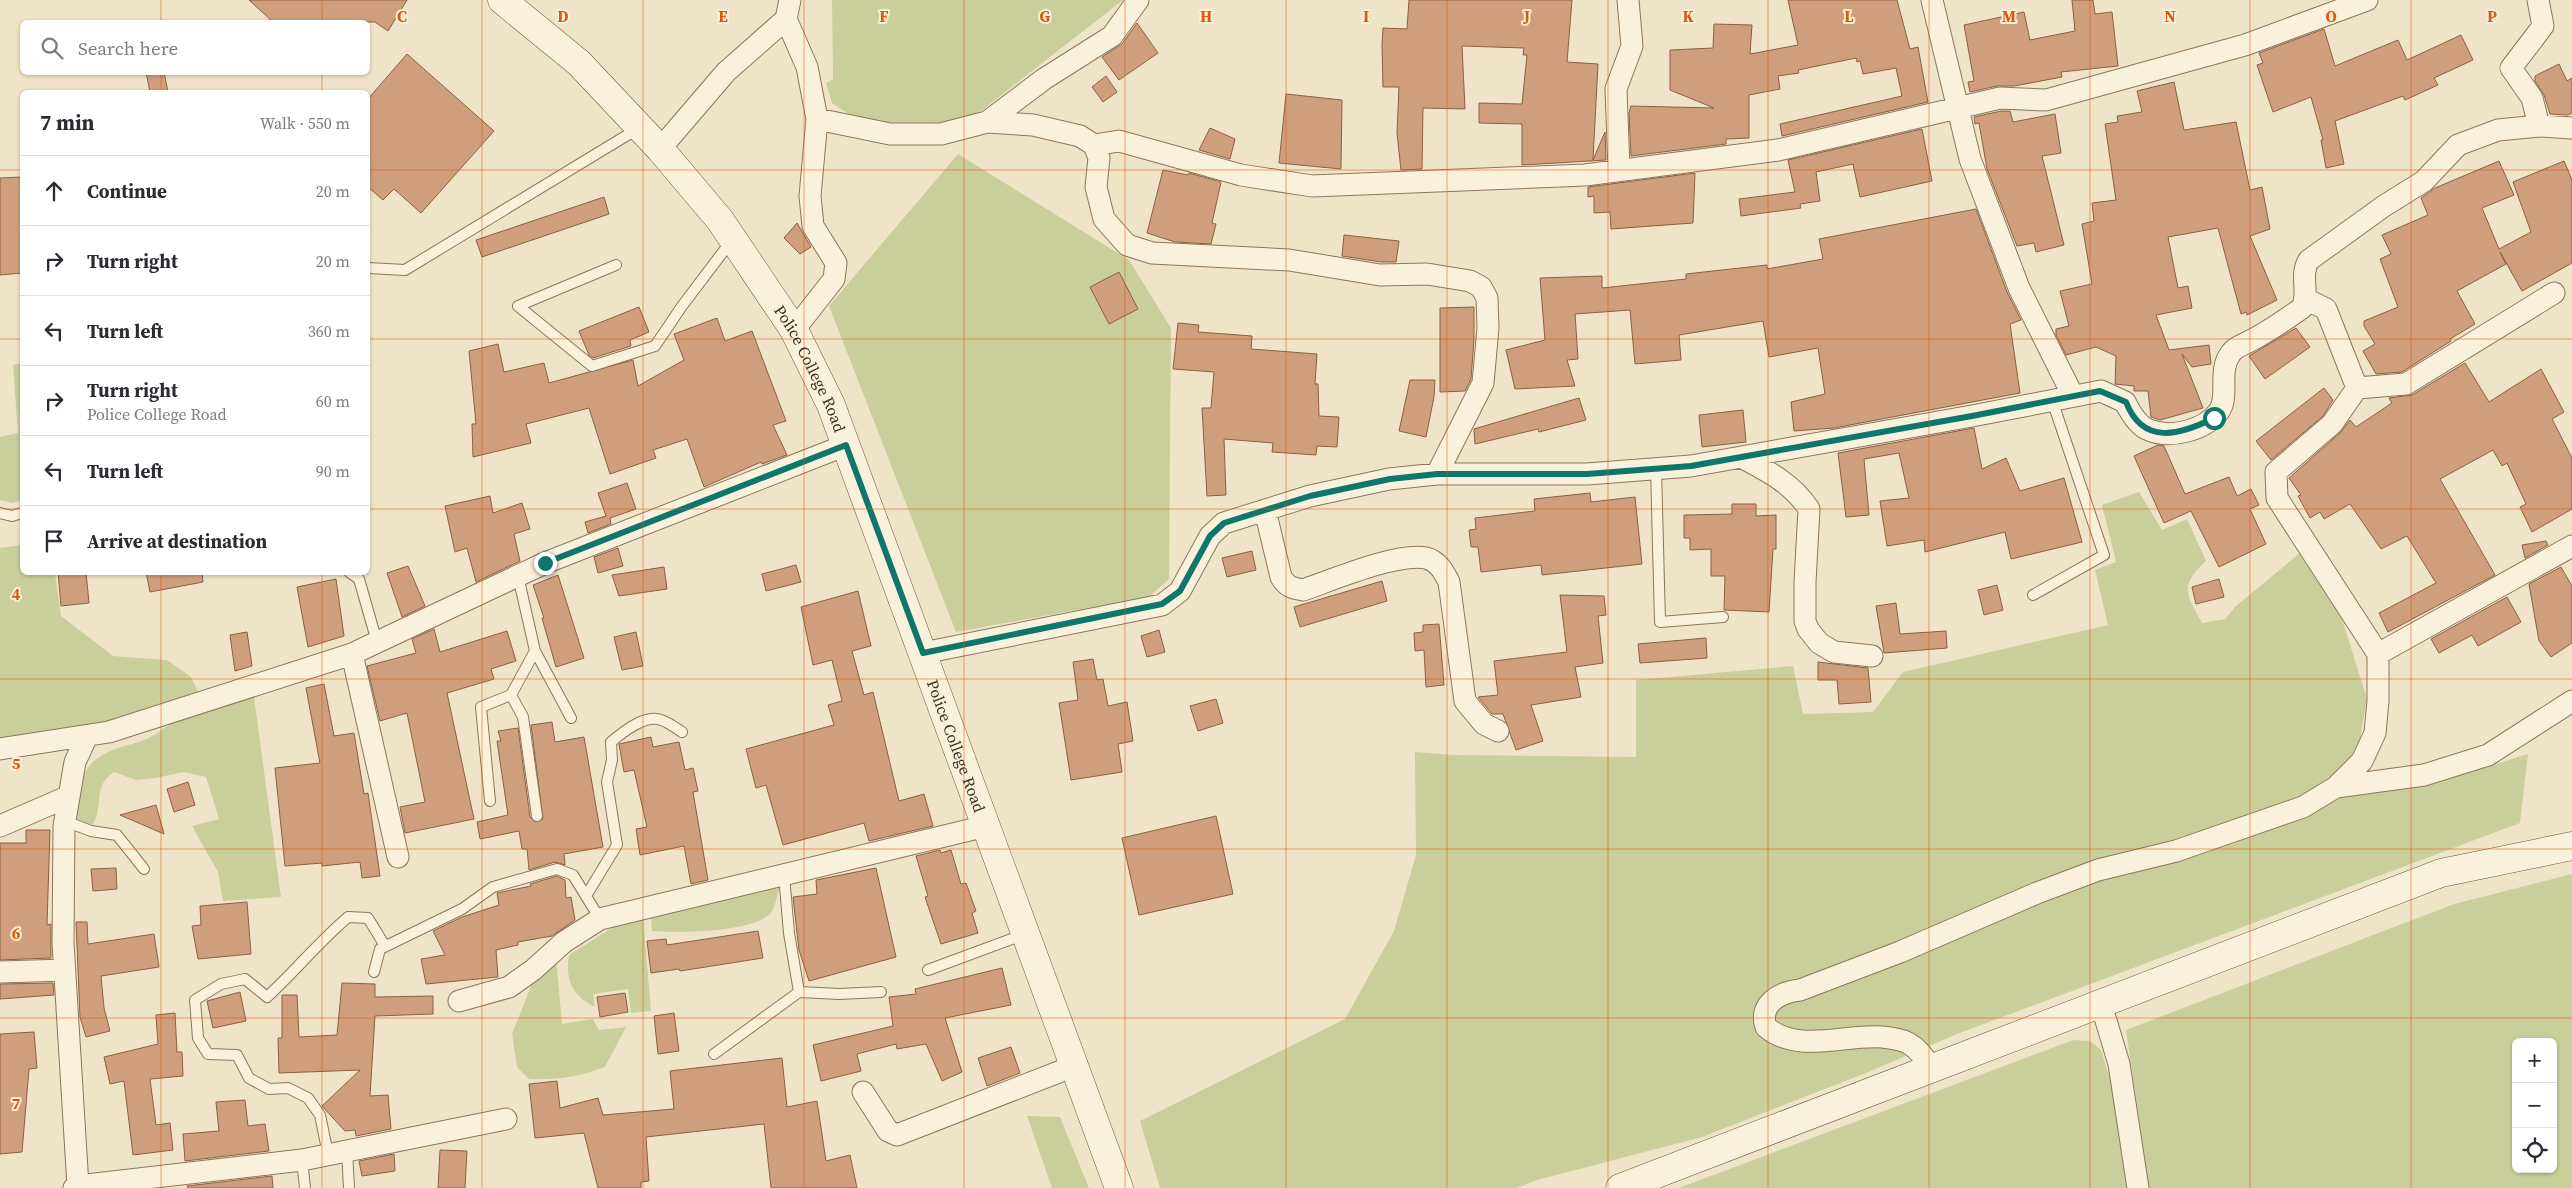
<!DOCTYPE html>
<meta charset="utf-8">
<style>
body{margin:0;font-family:"Source Serif 4",serif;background:#f2f2f3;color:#2b2b33}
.controls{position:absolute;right:15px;bottom:15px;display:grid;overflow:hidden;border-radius:8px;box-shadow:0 1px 4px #0004}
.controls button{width:45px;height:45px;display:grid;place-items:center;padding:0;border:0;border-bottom:1px solid #e1e1e2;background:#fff;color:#2b2b33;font:25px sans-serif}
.stop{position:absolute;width:15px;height:15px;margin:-11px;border:4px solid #0f766e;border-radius:50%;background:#fff}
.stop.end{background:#0f766e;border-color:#fff;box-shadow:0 1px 5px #0008}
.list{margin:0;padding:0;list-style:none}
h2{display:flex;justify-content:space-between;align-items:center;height:65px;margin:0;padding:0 20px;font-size:21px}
h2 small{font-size:16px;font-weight:400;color:#7c7c81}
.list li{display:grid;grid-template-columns:32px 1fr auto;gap:15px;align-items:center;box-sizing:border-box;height:70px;padding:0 20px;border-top:1px solid #e1e1e2}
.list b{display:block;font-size:19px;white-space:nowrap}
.list p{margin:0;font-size:16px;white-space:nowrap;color:#7c7c81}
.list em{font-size:16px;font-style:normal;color:#7c7c81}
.icon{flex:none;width:28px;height:28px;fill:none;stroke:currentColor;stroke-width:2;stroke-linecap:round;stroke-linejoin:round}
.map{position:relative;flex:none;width:2572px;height:1188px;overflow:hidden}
.search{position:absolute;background:#fff;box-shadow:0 1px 4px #0004;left:20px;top:20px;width:350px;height:55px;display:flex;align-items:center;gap:12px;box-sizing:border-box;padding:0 18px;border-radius:8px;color:#7c7c81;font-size:19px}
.panel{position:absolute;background:#fff;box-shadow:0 1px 4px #0004;left:20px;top:90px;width:350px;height:485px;border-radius:8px}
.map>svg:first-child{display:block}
.green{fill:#c9cf9b;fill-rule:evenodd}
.building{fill:#cf9f7d;stroke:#8d5f41}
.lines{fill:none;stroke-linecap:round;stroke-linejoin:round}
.lane-casing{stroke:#8d765c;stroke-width:12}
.street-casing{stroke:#8d765c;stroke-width:23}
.secondary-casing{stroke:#6f573f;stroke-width:29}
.lane{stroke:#faf1dc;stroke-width:10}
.street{stroke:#faf1dc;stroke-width:21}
.secondary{stroke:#faf1dc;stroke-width:28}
.route{stroke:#0f766e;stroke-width:6}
.grid{fill:none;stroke:#df570d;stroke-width:1;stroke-opacity:0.55}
.labels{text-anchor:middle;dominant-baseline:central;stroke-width:4;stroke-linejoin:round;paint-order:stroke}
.street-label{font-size:16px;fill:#3d2e20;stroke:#f7eed8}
.grid-label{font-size:16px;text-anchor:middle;font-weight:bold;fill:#df570d;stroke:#f7eed8;stroke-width:4;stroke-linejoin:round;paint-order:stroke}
</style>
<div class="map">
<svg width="2572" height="1188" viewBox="0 0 2572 1188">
<rect width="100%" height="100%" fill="#f0e4c8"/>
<path class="green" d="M832,0H1123L973,117L938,123L870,122L850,115L832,103L826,83L833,79Z
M958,154L1129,260L1171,328L1169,579L1149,597L956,632L829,306Z
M22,363V500L13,503L0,500V437L18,433L13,365Z
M2139,492L2162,530L2187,519L2206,561C2179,586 2186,594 2202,623L2225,619L2236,606L2300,553L2341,616L2367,699L2350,796L2432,784L2528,754L2520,823L1957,1034L1866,1073L1702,1137L1537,1180L1517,1188H1160L1140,1121L1345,1019L1394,931L1416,855L1415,752L1455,755L1636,757V680L1793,666L1803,714L1873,712L1903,672L2108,625L2095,570L2116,562L2102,505Z
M22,545V572L55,573L61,616L113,656L167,660L191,677L199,694L152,712L0,745V548Z
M254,697L281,897L223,901L218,872L192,826L219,819L206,777L183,772L156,778L136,780L114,772C91,787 105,808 92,825L72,818C75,799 79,775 94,761C107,749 128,746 144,740C157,735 167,725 180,718C203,707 230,703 254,697Z
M2572,874V1188H2149L2126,1030L2454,904ZM2516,1042H2553V1169H2516Z
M780,885C778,893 776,904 772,911C758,933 676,933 652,931L651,916Z
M643,916L651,1011L631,1013L628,989L593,994L595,1007C572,996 565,980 569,955L621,922Z
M556,957L562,1024L593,1019L599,1030L626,1027L605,1067C579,1077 556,1080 529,1079L517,1067L512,1034L535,976Z
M2073,1040L2090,1041L2101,1050L2112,1085L2127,1188H1679Z
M1027,1116L1060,1117L1089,1188H1052Z"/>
<path class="building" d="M249,0H407L388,31L375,22H273Z
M1409,0H1572L1567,62L1598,64L1593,160L1605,132L1606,160L1522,165V124L1479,123V103L1522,104L1527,55H1523L1524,48L1462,46L1465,109L1423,108L1422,169L1401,170L1397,133L1399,87H1383L1382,45L1383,28L1407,29Z
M1788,0H1897L1910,49L1918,47L1928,102L1782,136L1780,124L1902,96L1896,68L1863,74L1860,61L1857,62L1856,58L1798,70L1799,73L1778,76L1780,89L1749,95V138L1726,139V144L1631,156L1629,113L1631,106L1714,108L1670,90V50L1713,48L1714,24L1752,25L1750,54L1798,45Z
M2072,0H2093L2095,14L2112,12L2118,66L2061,72L2062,77L2014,86H1997L1970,92L1968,82L1974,81L1964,25L2024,12L2030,40L2075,31Z
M1137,23L1158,53L1119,80L1102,57L1122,44Z
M2324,29L2335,66L2398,40L2407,60L2461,35L2473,60L2434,78L2438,85L2405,100L2403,96L2335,121L2344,164L2326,168L2321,140H2323L2311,97L2273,112L2257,65L2263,63L2259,53Z
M407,54L494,131L421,213L394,189L383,200L368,187V99Z
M2559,64L2567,81L2572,78V113L2568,115L2550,114L2544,95L2535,81V76Z
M146,72H164L168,92H150Z
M1106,76L1117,92L1103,102L1092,87Z
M2174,82L2184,130L2236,122L2250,190L2262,187L2270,229L2250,236L2277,300L2247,315L2246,312L2241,314L2218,228L2168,237L2178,288L2188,286L2192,308L2156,315L2169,350L2209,345L2211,364L2192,367L2182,354L2203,408L2160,420L2151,417L2148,391H2134V386L2115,384L2116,356L2096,347L2066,355L2056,335V329L2069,326L2060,291L2092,284L2082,224L2094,221L2092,203L2116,200L2105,124L2118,122L2117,116L2142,112L2137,91Z
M1286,94L1342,100L1341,169L1279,163Z
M2001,111H2010L2013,122L2055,114L2061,153L2042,156L2064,245L2036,252L2034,243L2017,246L1987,169L1979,123L1975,124L1974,117Z
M1210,128L1235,139L1230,159L1199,150Z
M1922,129L1932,181L1860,197L1853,164L1816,172L1820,201L1800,204L1801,208L1741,216L1739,199L1795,192L1788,160Z
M2499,161L2514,195L2482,208L2499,249L2531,232L2513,182L2564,161L2572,180V263L2522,291L2500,252L2506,264L2457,291L2475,324L2450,339L2451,341L2402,372L2376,374L2363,351L2375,344L2364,326V321L2398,307L2380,259L2391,254L2382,235L2428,215L2421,198L2435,188Z
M1163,170L1188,175L1189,173L1221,182L1212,223L1216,224L1211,244L1175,242L1147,233Z
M1695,173L1693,223L1611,229L1610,212L1594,213V196L1588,197V187Z
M22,177V273L0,275V178Z
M604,197L609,214L482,257L476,240Z
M1976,209L2007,292L2021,320L2010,324L2020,393L1834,428L1794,431L1791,402L1825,394L1818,348L1769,357L1763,321L1679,335L1681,360L1635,364L1630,310L1575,314L1578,359L1567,360L1575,386L1515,389L1506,350L1545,340L1540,278L1602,276V288L1686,279V274L1767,265V269L1823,259L1819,239Z
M797,223L811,247L800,254L784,238Z
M1344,235L1399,241L1396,262H1381L1342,256Z
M1119,272L1138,309L1109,324L1090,287Z
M639,307L649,332L630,340L631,346L593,358L589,355L579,331Z
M1474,307V339L1471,379L1465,391L1440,392V308Z
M717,318L725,341L752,331L786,421L773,425L787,455L762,464L761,462L704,487L687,439L653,450L656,458L610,474L589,408L526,424L531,443L473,457L472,424H476L469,351L498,344L504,372L544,363L549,383L633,360L638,386L684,360L674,334Z
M1178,323L1199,325L1198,332L1252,336L1251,349L1317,354L1315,384H1318L1319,416L1339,417L1337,447L1317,446L1316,455L1272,452L1273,443L1224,439L1226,495L1207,496L1202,408H1211L1214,372L1173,369Z
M2296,328L2310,347L2265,379L2249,356Z
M2465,363L2489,402L2541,369L2564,412L2552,419L2572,458V509L2532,532L2520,507L2526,504L2507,463L2502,466L2493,450L2440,479L2495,575L2388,632L2379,613L2436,583L2407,536L2381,549L2350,504L2324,519L2320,512L2310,518L2298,496L2301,495L2289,478L2340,433L2350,420L2356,427L2392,403L2389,398L2412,395Z
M1410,380H1435L1434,397L1426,437L1399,431Z
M2324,388L2333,400L2323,416L2271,460L2256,441Z
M1579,398L1586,420L1539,432L1538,429L1475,444L1474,429Z
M1743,410L1746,442L1702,447L1699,415Z
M1974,428L1982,469L2006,458L2020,491L2064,478L2082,542L2011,559L2005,532L1925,552L1924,540L1887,546L1880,501L1909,498L1899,453L1864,459L1869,515L1846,517L1838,453Z
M2158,445L2164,446L2185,494L2229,477L2237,496L2251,489L2259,505L2250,509L2266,544L2219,567L2191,511L2164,523L2134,456Z
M627,483L636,509L610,518L611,524L588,533L585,522L606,516L598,493Z
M1590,493L1591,502L1635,497L1642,564L1542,575L1541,565L1481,572L1478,547H1471L1469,530L1476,529L1475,518L1535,511L1534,499Z
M490,496L493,513L522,503L530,529L514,534L520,561L476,582L467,548L455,552L445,506Z
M1732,504H1756V516L1776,515V549H1773L1769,612L1724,610L1725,576H1711V549L1690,550V538H1684V515L1732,514Z
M2546,541L2548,545L2525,558L2522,545Z
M618,548L623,566L598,573L594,557Z
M1252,551L1256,570L1227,577L1222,558Z
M796,565L801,582L766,591L762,574Z
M408,566L425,606L402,617L387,573Z
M664,567L667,589L619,596L612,575Z
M2561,567L2572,586V643L2551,657L2539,641L2529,584Z
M58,572H86L89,603L61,606Z
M146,572H202L203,582L150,592Z
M558,575L584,658L556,667L542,618H544L533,585Z
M336,579L344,636L308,647L297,587Z
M2219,579L2224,597L2196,604L2192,587Z
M1382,581L1387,601L1300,627L1294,607Z
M1997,585L2003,610L1984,615L1978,590Z
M858,591L871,646L852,651L864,695L873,692L899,801L924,794L933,826L869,841L864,823L783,845L766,785L756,788L746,749L834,725L828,705L842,701L832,660L813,665L801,607Z
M1560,595L1604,596L1606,615L1598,616L1603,663L1575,667L1581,697L1531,705L1543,741L1516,750L1503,714H1492L1478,697L1498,695L1494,661L1567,652Z
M2507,597L2521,622L2478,646L2472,635L2439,653L2431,639Z
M1896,603L1900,634L1946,631L1947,648L1884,653L1876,606Z
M1439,624L1444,685L1426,687L1424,650L1415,651L1414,633L1423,632V625Z
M434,629L440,652L507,631L516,661L491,669L494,679L447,693L474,819L405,833L400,807L425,802L407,713L380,721L367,666L416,653L412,639Z
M1159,630L1165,652L1147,657L1141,636Z
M247,632L252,666L235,671L230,635Z
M636,632L643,666L622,670L614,637Z
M1706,638L1707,658L1640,663L1638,644Z
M1093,659L1097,680L1103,679L1108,706L1127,702L1133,741L1118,744L1122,772L1071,780L1059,703L1078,700L1073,662Z
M1818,662L1868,668L1871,702L1839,704L1837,680H1818Z
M324,684L334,736L354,733L364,794L368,793L380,876L362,878L360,862L322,866V863L285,866L275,768L320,763L306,688Z
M1216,699L1223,723L1198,731L1190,706Z
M552,722L555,742L584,737L603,847L564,854L565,865L555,862L529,870L527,849H522L519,831L480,839L477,822L508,815L497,741H501L498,731L518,728L530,817L535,822L543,819L531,725Z
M651,737L653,747L679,742L685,770L693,768L698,791L693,792L708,880L691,884L684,846L640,855L636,829L647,827L634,770L624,772L619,744Z
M188,782L195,805L174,812L167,789Z
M156,805L164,834L120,815Z
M1216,816L1233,894L1139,915L1122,838Z
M26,830H50L47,925L51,924V958L0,960V843H26Z
M940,850L941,853L951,850L961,884L966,883L976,911L972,913L978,933L941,944L925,897L928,896L916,856Z
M116,868L117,889L93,891L91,869Z
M876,868L896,957L809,981L799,950L793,897L817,894L816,880Z
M557,876L565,880L566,898L571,897L575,920L552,936L518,942V945L496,950L498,977L426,984L421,959L445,955L433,931L462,917L499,905L497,893L531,886L530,884Z
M247,902L251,954L198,959L192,926L201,925L200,906Z
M76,922H87L88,944L154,934L159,967L101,976L104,1008L110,1031L86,1037L80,1017Z
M758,931L763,958L680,971L679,969L651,973L647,941L666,939L667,945Z
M1002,968L1011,1005L945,1018L962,1072L942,1081L926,1044L897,1049L896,1044L857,1054L861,1071L821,1081L813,1045L893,1026L889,997L916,994L915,989Z
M53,983L54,995L0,999V984Z
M342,983L375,984V997L433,996V1014L375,1016L370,1096L388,1095L391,1129L356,1136L355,1130L345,1131L322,1106L360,1070L279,1073L278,1038H282V995H297L299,1037L337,1035Z
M240,992L246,1021L213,1028L207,1001Z
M625,993L628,1012L600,1017L597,997Z
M175,1013L177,1052H182L183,1076L150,1079L156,1125L170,1123L173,1150L133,1155L124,1081L110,1084L104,1057L158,1044L156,1015Z
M674,1013L679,1051L658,1054L654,1016Z
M34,1032L37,1068L29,1069L22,1152L0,1154V1034Z
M1011,1047L1020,1073L987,1086L978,1058Z
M782,1058L787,1107L817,1101L826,1161L850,1155L857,1188H771L764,1124L646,1137L649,1181L641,1182V1188H598L584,1133L535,1138L529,1084L557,1081L560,1108L598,1098L603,1115L674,1109L670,1071Z
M245,1100L248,1126L265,1124L269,1151L185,1161L183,1134L219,1131L216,1102Z
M440,1150L467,1151L465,1188H438Z
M394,1154L395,1171L362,1176L359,1161Z
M272,1176L273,1188H188L187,1186Z"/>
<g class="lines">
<g class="lane-casing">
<path id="lane" d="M616,265L518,306L592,366L655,346L682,306L732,240
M368,268L405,270L639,128
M1656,469L1660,622L1723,617
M0,513L12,516L22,513
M349,572L359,579L377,642
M2033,595L2104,555L2052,400
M535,651L571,718
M511,695L523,717L537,816
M490,801L481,707L511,695L535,651L518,576
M65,821L91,831L117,835L144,869
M586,896L617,845L607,782L612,760L611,742C623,732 645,714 661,720C668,722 676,728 682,732
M928,970L1025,934
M374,972L380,949L462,909L493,887L557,869L573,875L600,919
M799,992L839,994L881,992
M714,1054L799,992L789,933L784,875
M347,1150L349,1188
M328,1154L320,1115L308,1098L288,1088L269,1089L249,1078L237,1055L208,1054L198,1038L195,1000L221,984L245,979L267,997C295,971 319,942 348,917L368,918L385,946
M302,1160L305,1188"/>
</g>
<g class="street-casing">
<path id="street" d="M1932,0L1970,159L2019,288L2073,396
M2538,0L2543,26L2511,68L2532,98L2539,126
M786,19L807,67L817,119L890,134H941L987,122L1033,125L1080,136L1094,145L1099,158L1096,187L1104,219L1127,245L1152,253L1289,260L1380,275L1427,274L1470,281L1481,287L1487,298L1488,328L1483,383L1437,474
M987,122L1044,79L1112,36L1138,0
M1094,145L1119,141L1241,175L1312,186L1585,175L1778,150L2000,98L2046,100L2245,45L2367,0
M660,149L726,72L786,19L790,0
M1619,170L1616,89L1632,46L1628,0
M2306,299L2326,309L2357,388
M794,330L834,279L836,263L813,226L810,196L817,119
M1741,457C1767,471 1792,483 1809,509L1805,582V621L1808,629L1819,643L1834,652L1872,656
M1265,510L1281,577C1287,587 1292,588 1303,590C1332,580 1398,552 1426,558C1438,561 1444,572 1449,582L1465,701L1484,724L1498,731
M923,653L1162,605L1180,591L1210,536L1224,523L1310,496L1389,479L1437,474H1587L1691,466L1972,416L2101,391L2125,402C2130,412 2138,426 2149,430C2171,439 2206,430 2219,411C2230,396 2217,371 2231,353C2236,346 2243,345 2250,341C2268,332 2285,320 2302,308C2310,292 2299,275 2309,260L2384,206L2424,181L2458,145L2498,130L2539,126L2572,128
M352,654L398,857
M2378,654L2572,546
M0,749L109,732L352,654L545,563L846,445
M2336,787L2424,775L2488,755L2572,701
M0,826L67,797
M0,972L65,970
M459,1001L509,987L533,970L564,942L600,919L986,826
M2101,1004L2119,1064L2138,1188
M1932,1068C1925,1059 1919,1049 1908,1043C1901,1039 1890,1038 1882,1037C1845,1034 1797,1054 1766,1027C1758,1004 1780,992 1800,990L1900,952L2037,893L2098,870L2176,851L2303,807L2336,787L2362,761L2375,733L2378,701V654L2277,498L2276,472L2332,424L2357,388L2406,384L2554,293
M863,1092L888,1131L897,1135L1074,1066
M78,1186L302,1160L506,1119
M74,1188L78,1186L63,943L64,826L75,762L87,736"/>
</g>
<g class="secondary-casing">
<g id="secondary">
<path id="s1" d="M502,0L579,63L660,149L720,220L794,330L831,405L1119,1188"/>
<path d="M1620,1188L2441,873L2572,846"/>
</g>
</g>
<use href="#lane" class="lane"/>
<use href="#street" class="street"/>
<use href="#secondary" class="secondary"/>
</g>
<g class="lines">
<path class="route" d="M545,563L846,445L923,653L1162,604L1180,591L1210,536L1224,523L1310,496L1390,479L1437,474H1587L1691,466L1972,416L2100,391L2126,402C2143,446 2180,435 2214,418"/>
</g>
<path class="grid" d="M161,0V22M322,0V22M482,0V1188M643,0V1188M804,0V1188M964,0V1188M1125,0V1188M1286,0V1188M1447,0V1188M1608,0V1188M1768,0V1188M1929,0V1188M2090,0V1188M2250,0V1188M2411,0V1188M161,72V92M322,72V92M0,170H22M368,170H2572M0,339H22M368,339H2572M0,509H22M368,509H2572M161,572V1188M322,572V1188M0,679H2572M0,849H2572M0,1018H2572"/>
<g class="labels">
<g class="street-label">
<text stroke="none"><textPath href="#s1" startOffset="485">Police College Road</textPath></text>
<text stroke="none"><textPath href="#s1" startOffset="890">Police College Road</textPath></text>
</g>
</g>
<g class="grid-label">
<text x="402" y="22">C</text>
<text x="563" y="22">D</text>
<text x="723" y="22">E</text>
<text x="884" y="22">F</text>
<text x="1045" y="22">G</text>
<text x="1206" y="22">H</text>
<text x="1366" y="22">I</text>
<text x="1527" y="22">J</text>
<text x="1688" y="22">K</text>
<text x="1849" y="22">L</text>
<text x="2009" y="22">M</text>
<text x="2170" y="22">N</text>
<text x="2331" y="22">O</text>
<text x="2492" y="22">P</text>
<text x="16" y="600">4</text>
<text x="16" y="769">5</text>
<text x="16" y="939">6</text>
<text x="16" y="1109">7</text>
</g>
</svg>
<div class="controls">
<button>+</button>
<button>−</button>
<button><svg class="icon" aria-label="locate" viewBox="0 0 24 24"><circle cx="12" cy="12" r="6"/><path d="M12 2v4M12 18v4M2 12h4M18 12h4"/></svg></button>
</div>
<div class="stop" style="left:2214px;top:418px"></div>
<div class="stop end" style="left:545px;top:563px"></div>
<div class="search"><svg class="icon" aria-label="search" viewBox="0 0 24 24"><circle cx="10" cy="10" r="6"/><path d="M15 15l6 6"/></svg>Search here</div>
<section class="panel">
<h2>7 min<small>Walk · 550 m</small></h2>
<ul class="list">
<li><svg class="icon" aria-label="ahead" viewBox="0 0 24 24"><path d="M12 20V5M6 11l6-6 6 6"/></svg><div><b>Continue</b></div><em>20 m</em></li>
<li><svg class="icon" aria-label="right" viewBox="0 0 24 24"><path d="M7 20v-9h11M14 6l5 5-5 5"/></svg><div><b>Turn right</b></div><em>20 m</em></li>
<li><svg class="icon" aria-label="left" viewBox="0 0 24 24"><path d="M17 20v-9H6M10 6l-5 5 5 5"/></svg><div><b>Turn left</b></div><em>360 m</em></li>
<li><svg class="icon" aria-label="right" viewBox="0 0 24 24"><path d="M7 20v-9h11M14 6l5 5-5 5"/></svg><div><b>Turn right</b><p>Police College Road</p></div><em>60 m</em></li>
<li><svg class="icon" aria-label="left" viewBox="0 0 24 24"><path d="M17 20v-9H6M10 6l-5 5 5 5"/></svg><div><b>Turn left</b></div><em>90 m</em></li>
<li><svg class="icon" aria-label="arrive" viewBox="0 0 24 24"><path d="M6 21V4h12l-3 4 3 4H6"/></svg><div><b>Arrive at destination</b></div></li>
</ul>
</section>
</div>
